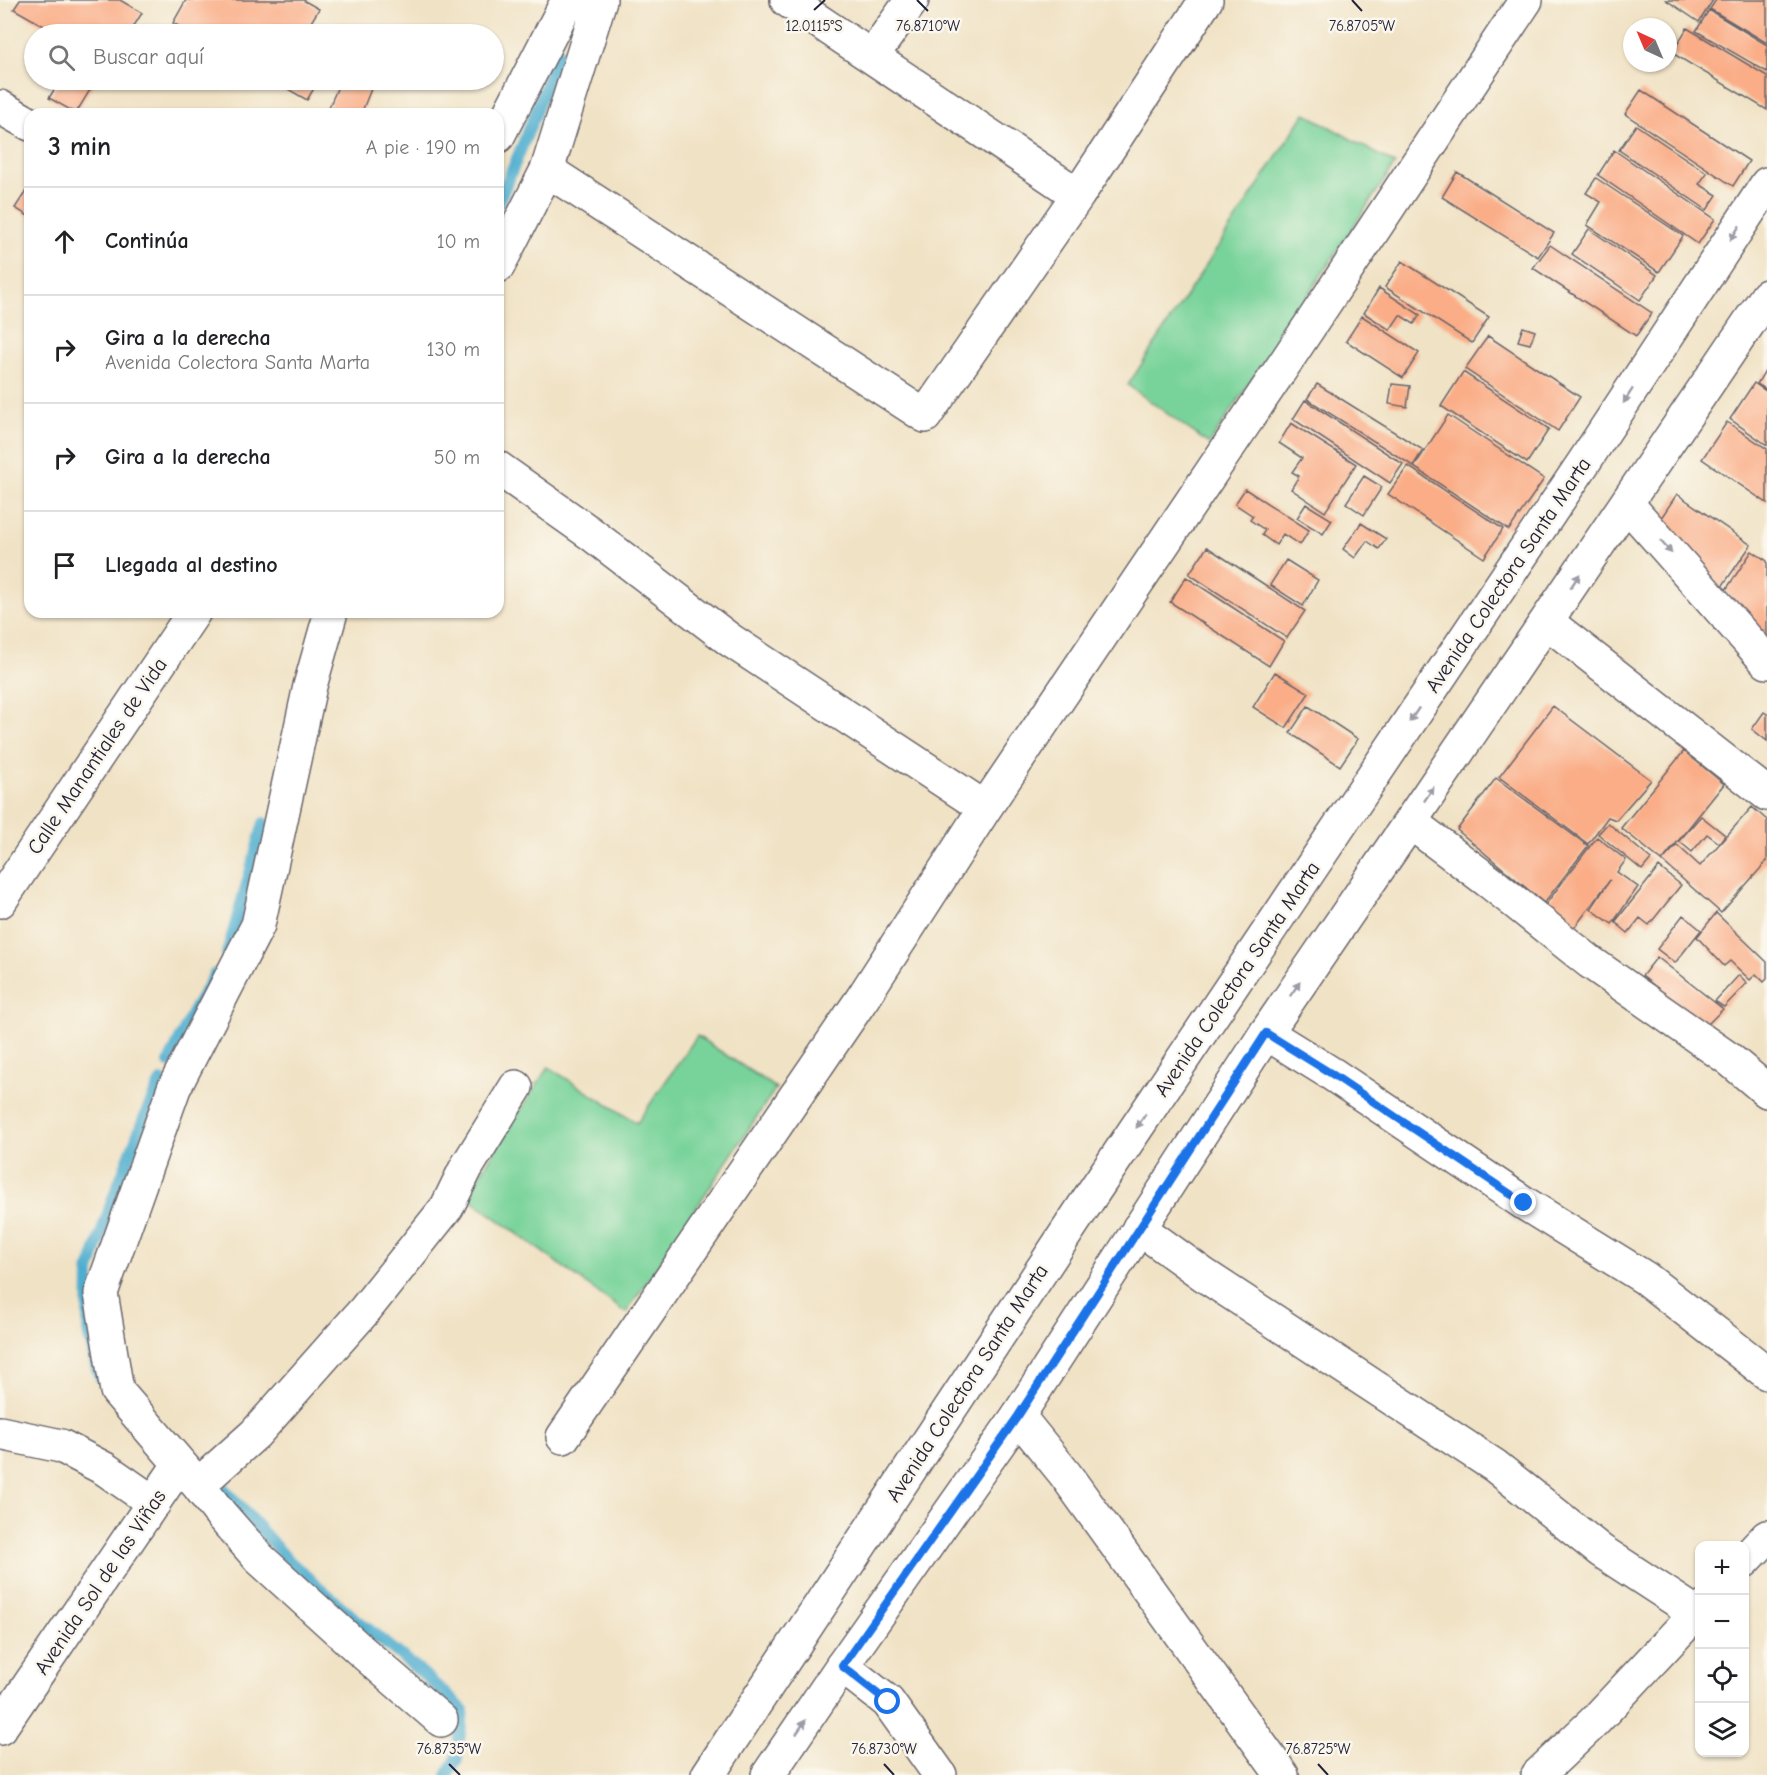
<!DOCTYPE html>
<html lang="es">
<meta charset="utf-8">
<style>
body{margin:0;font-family:"Comic Neue",sans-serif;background:#f6f6f6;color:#202124}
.controls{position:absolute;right:18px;bottom:18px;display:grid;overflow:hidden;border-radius:12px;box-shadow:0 2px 4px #0004}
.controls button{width:54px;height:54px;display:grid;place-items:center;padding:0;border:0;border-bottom:2px solid #e0e0e0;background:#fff;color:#202124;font:30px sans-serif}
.compass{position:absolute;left:1623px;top:18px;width:54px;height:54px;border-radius:50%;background:#fff;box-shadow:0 2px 4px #0004;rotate:316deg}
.stop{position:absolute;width:18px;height:18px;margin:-14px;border:4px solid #1a73e8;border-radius:50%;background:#fff}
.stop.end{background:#1a73e8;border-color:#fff;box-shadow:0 2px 6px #0008}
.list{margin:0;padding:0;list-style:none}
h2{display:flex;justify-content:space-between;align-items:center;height:78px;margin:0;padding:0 24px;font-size:26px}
h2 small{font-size:20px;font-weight:400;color:#757577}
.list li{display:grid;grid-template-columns:39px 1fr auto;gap:18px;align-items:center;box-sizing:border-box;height:108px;padding:0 24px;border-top:2px solid #e0e0e0}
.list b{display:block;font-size:22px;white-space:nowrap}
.list p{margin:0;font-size:20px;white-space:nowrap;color:#757577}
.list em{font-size:20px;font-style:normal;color:#757577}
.icon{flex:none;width:33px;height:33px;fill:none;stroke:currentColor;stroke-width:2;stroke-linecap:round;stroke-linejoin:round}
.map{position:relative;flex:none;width:1767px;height:1775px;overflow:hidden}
.search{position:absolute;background:#fff;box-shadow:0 2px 4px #0004;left:24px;top:24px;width:480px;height:66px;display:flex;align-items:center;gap:15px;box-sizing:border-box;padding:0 21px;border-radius:33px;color:#757577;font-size:22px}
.panel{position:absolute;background:#fff;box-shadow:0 2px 4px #0004;left:24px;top:108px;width:480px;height:510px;border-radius:18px}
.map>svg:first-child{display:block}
.green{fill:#78d39a;stroke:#4d7a6a;stroke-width:1.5}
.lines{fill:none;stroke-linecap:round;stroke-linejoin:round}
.stream{stroke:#50aecf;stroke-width:12}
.building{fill:#faad87}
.street-casing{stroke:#6a656b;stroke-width:36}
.secondary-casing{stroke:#6a656b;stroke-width:36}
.street{stroke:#fff;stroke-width:33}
.secondary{stroke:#fff;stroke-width:33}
.oneway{fill:#9c9ca7}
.route{stroke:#1a73e8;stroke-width:8}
.ticks{fill:none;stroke:#22223b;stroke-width:2}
.labels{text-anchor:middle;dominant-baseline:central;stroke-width:5;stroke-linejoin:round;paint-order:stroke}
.street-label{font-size:21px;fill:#22223b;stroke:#fbf7ec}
.ticks-label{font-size:15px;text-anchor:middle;fill:#22223b;stroke:#fbf7ec;stroke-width:5;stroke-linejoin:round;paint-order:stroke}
</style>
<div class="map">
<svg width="1767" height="1775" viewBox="0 0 1767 1775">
<rect width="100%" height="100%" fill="#fbf7ec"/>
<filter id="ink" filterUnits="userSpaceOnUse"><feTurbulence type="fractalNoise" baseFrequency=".0167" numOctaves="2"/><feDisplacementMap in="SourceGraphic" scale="12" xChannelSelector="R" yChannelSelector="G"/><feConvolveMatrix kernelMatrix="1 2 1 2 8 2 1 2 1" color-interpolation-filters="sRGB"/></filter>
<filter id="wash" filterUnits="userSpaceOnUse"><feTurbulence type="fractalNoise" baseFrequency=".008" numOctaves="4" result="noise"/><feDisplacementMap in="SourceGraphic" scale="24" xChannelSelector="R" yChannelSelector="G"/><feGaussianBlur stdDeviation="1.35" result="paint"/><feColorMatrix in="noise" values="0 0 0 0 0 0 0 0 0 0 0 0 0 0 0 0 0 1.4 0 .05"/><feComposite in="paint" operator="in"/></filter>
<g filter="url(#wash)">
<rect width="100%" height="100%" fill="#f0e2c5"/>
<path class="green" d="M1305,113L1395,164L1209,444L1128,385Z
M697,1036L776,1088L626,1313L466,1196L548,1067L637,1123Z"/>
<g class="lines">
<path class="stream" d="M498,204L528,132L558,52
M227,954L264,823
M169,1062L193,1012L215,974
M101,1378L97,1369L88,1331L89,1271L112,1201L147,1111L161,1081
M215,1479L289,1561L352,1616L420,1671L463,1710L457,1759L447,1775"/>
</g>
<g id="blocks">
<path class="building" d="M20,0H120L142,13L129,34H58L14,9Z
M186,0H303L319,9L304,34H193L173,23Z
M1666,0H1713L1699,22Z
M1716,0H1767V43L1710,9Z
M1709,10L1767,45V72L1696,31Z
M1687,28L1767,76V110L1672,53Z
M60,80H96L76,113L49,98Z
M272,80H319L307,100Z
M341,80H362L373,84L361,114H345L329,107Z
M1641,90L1749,161L1733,186L1625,114Z
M1636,125L1707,173L1699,184L1717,195L1707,210L1619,150Z
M1614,150L1715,219L1698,244L1598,175Z
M1457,172L1554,233L1538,257L1442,197Z
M1596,178L1683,236L1659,272L1587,225L1601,202L1586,193Z
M30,185V217L15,208Z
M1589,229L1657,275L1640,300L1572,254Z
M1550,245L1652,313L1636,336L1533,268Z
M1402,261L1489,317L1472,343L1385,287Z
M1379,288L1420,315L1414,324L1400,315L1390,330L1364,313Z
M1362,316L1419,353L1403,378L1346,341Z
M1523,327L1535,331L1530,344L1518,341Z
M1488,336L1580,397L1558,431L1465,369Z
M1767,367V390L1757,384Z
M1463,372L1549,429L1527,463L1441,406Z
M1754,383L1767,392V445L1730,419Z
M1317,384L1423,450L1413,466L1307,399Z
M1392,384L1410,386L1407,407L1389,404Z
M1305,400L1403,464L1390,483L1293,419Z
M1448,415L1544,479L1509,530L1414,467Z
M1727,422L1767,449V503L1702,459Z
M1291,423L1356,464L1325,512L1291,489L1299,476L1292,472L1302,458L1279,443Z
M1408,466L1503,529L1484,558L1388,494Z
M1364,476L1382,487L1364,515L1346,503Z
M1245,489L1309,530L1300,545L1283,534L1276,545L1262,535L1265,530L1250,520L1253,516L1235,504Z
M1677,494L1751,545L1721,588L1661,518Z
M1306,504L1332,520L1323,534L1297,518Z
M1361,523L1386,539L1379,549L1367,541L1355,558L1343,549Z
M1207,547L1305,611L1287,638L1189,574Z
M1752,551L1767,561V638L1725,591Z
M1286,560L1318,580L1303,606L1270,585Z
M1186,577L1284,641L1269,666L1170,602Z
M1275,672L1309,693L1286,728L1253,707Z
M1308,706L1358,739L1340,766L1290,733Z
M1553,706L1651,780L1616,820L1608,817L1588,844L1499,777Z
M1764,712L1767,714V741L1752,729Z
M1684,751L1724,784L1662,861L1621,828Z
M1496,778L1588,846L1544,903L1457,830Z
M1752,807L1767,820V861L1721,913L1662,861L1677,845L1700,866Z
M1701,816L1725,835L1719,843L1707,834L1692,852L1679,841Z
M1608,823L1651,859L1642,870L1598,834Z
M1597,837L1626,860L1617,872L1638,887L1612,924L1591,909L1610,880L1572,931L1542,909Z
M1659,867L1681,885L1649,925L1640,918L1628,933L1615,922Z
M1716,913L1767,962V979L1764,982L1756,974L1750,980L1730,961L1724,966L1697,937Z
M1683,915L1701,930L1675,963L1657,949Z
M1657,957L1723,1009L1706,1026L1642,976Z
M1739,975L1747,983L1724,1007L1715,1001Z"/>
</g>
</g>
<g filter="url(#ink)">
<use href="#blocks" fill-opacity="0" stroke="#6a656b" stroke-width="1.5"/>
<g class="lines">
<g class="street-casing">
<path id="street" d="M787,0L1078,195
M872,56L912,0
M0,107L30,124
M498,136L568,0
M547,170L925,416L1078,195L1206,0
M498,266L547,170L600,0
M498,468L590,533L730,640L985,808
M1627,504L1767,662
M331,612L310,686L258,925L174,1088L101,1293L117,1391L198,1485L222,1516L260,1559L359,1649L441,1720
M1547,622L1767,794
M1410,822L1491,883L1590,962L1729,1059L1767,1091
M0,901L194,612
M1266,1033L1332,1074L1524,1203L1645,1278L1767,1373
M1139,1228L1204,1275L1495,1466L1601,1551L1696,1613
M1018,1416L1065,1474L1282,1775
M0,1433L61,1446L105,1469L154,1503
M563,1437L862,999L985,808L1287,360L1526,0
M198,1485L255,1434L364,1311L447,1207L466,1168L516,1087
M1744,1561L1767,1537
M842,1666L888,1702L940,1775
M0,1728L179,1465
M1538,1775L1594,1722L1700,1609"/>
</g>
<g class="secondary-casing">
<path id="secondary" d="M708,1775L1090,1197L1584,462L1767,184
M768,1775L842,1666L1018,1416L1266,1033L1410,822L1767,296"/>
</g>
<use href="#street" class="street"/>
<use href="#secondary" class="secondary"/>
</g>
<defs><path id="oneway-solid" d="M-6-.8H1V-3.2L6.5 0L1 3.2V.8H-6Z" transform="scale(1.5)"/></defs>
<g class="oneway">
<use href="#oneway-solid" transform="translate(1735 233) rotate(123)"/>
<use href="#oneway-solid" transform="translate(1628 396) rotate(123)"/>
<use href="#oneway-solid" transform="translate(1666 547) rotate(48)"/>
<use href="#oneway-solid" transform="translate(1575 581) rotate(-56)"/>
<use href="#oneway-solid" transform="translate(1414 715) rotate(124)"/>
<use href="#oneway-solid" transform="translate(1429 794) rotate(-56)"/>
<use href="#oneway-solid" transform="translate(1295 989) rotate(-55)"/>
<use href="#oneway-solid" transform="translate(1141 1121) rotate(124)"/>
<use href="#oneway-solid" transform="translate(801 1727) rotate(-56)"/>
</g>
</g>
<g class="lines" filter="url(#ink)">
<path class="route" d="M888,1702L842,1666L1018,1416L1266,1033L1332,1074L1524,1203"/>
</g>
<path class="ticks" d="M917,0L928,11M1352,0L1362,11M814,10L825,0M449,1764L460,1775M884,1764L894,1775M1318,1764L1328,1775"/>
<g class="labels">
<g class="street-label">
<text transform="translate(1508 575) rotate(-56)">Avenida Colectora Santa Marta</text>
<text transform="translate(97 756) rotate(-56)">Calle Manantiales de Vida</text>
<text transform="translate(1237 979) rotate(-56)">Avenida Colectora Santa Marta</text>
<text transform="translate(967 1383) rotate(-57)">Avenida Colectora Santa Marta</text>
<text transform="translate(100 1582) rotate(-56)">Avenida Sol de las Viñas</text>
</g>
</g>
<g class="ticks-label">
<text x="814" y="31">12.0115°S</text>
<text x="928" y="31">76.8710°W</text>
<text x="1362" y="31">76.8705°W</text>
<text x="449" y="1754">76.8735°W</text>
<text x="884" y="1754">76.8730°W</text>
<text x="1318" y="1754">76.8725°W</text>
</g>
</svg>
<div class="controls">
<button>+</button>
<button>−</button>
<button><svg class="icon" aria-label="locate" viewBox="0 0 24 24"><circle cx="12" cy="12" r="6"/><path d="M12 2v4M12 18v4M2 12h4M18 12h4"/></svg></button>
<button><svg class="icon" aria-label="layers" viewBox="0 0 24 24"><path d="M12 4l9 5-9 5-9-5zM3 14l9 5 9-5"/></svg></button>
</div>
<svg class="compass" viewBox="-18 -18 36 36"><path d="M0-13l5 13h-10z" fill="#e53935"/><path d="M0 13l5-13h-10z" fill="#757577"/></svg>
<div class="stop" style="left:888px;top:1702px"></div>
<div class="stop end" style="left:1524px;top:1203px"></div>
<div class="search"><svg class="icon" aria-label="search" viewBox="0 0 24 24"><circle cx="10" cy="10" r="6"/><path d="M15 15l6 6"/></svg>Buscar aquí</div>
<section class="panel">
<h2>3 min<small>A pie · 190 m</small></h2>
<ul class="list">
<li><svg class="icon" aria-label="ahead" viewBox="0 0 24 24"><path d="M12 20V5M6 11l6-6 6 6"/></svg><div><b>Continúa</b></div><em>10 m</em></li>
<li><svg class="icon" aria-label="right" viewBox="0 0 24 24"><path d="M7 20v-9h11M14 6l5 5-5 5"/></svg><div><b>Gira a la derecha</b><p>Avenida Colectora Santa Marta</p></div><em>130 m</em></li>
<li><svg class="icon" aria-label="right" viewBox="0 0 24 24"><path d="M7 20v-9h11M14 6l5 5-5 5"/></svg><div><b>Gira a la derecha</b></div><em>50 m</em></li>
<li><svg class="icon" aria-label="arrive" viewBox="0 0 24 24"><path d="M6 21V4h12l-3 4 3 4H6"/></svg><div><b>Llegada al destino</b></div></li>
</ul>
</section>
</div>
